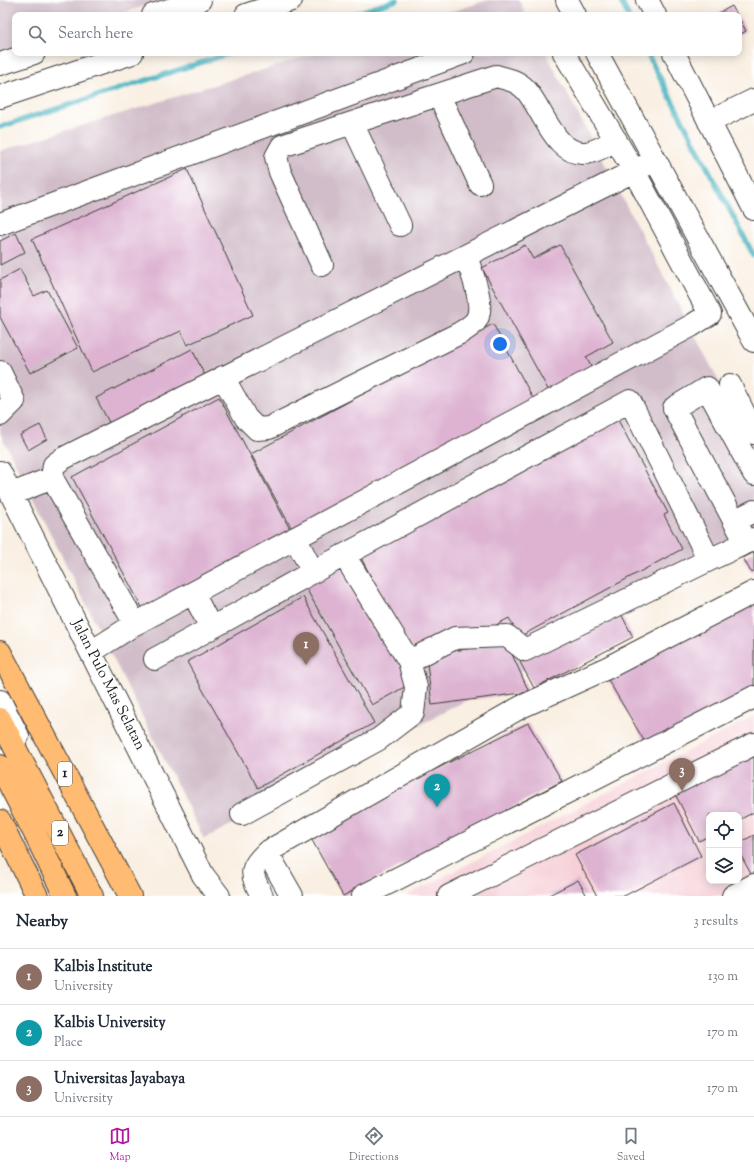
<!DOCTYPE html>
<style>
body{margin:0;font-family:"Sorts Mill Goudy",serif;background:#f2f2f3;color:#1f2937}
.controls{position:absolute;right:12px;bottom:12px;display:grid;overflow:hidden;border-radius:8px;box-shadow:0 2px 10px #0003}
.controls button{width:36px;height:36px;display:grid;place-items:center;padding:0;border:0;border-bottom:1px solid #e0e1e3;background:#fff;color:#1f2937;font:20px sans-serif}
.you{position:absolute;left:500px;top:344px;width:14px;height:14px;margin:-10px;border:3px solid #fff;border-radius:50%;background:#1a73e8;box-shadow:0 0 0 6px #1a73e833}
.badge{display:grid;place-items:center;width:26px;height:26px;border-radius:50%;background:#b5179e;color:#fff;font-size:13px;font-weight:700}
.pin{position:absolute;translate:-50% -33px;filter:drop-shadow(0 1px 2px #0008)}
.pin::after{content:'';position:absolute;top:21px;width:14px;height:12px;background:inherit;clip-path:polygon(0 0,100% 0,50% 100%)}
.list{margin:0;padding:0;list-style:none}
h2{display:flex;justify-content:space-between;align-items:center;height:52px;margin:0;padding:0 16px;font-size:17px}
h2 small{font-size:13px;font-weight:400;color:#747a83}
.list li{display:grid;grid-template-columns:26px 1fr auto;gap:12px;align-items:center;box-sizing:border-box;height:56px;padding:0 16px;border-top:1px solid #e0e1e3}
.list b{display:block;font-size:15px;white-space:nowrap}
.list p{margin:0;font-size:13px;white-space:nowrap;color:#747a83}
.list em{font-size:13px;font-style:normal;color:#747a83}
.icon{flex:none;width:22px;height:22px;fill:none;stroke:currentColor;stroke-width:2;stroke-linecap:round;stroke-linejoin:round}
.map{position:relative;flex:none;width:754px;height:896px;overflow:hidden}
.search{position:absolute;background:#fff;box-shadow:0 2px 10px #0003;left:12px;right:12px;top:12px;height:44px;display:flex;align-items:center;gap:10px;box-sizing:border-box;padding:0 14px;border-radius:8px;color:#747a83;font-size:15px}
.sheet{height:220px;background:#fff}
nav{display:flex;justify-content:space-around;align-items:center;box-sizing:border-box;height:56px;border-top:1px solid #e0e1e3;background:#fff;font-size:11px;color:#747a83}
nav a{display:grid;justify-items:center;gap:2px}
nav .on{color:#b5179e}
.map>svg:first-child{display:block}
.built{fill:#f6cfd7;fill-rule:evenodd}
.industrial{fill:#d1bdc9}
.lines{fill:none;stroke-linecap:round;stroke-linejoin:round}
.stream{stroke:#44b2bf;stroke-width:5.5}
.building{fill:#ddb3d1}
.minor-casing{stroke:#3d3c3a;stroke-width:24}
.highway-casing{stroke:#3d3c3a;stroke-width:24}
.minor{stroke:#fff;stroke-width:22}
.highway{stroke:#ffbb71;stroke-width:22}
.labels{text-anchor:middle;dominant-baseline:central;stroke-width:3.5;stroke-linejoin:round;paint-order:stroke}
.shield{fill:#fff;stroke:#606060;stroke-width:1}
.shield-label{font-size:14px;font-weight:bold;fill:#1c1c1c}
.street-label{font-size:15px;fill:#1c1c1c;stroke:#fff}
</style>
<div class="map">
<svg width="754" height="896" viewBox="0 0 754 896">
<rect width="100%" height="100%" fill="#fff"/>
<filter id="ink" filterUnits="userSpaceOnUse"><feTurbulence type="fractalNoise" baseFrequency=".025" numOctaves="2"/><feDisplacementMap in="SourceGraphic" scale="8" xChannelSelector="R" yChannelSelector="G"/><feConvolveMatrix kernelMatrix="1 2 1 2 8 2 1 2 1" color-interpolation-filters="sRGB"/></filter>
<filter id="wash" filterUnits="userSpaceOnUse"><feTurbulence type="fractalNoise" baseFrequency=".012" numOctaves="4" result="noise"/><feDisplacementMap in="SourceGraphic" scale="16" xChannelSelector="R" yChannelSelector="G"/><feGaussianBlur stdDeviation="0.9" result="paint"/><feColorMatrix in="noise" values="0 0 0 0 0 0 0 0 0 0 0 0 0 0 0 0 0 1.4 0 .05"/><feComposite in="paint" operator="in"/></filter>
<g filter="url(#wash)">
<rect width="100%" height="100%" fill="#f9efe2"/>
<path class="built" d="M754,716V896H406L529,833ZM709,815H739V881H709Z"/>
<path class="industrial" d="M0,0H163L117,15H15V48L0,53Z
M489,0H519L526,15H440Z
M317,53H546L754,448V548L204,839L0,433V151Z"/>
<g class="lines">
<path class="stream" d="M620,0L628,15
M350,15L397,0
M647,53L754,256
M0,127L231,53"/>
</g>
<g id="blocks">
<path class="building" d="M732,6L737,15H715Z
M739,18L746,31L739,35Z
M187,169L253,315L187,345L181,331L92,372L32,239Z
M16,233L25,252L0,265V241Z
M525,245L533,259L560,245L613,342L586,357L594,372L551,395L482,268Z
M20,269L34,296L47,290L78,348L30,373L0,317V280Z
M493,324L534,400L293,531L251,454Z
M192,349L206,378L111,426L96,398Z
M219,397L291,531L144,611L72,477Z
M618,420L668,513L664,515L682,549L519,637L509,618L485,631L411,651L361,558Z
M40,425L47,439L28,450L20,435Z
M754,552V571L751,572L743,558Z
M341,562L410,684L372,705L303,583Z
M303,597L374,723L258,788L187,662Z
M754,600V691L649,749L607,678Z
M619,610L633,637L534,688L520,662Z
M507,643L529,692L432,705L426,655Z
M528,723L562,781L343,896L308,833Z
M754,747V812L739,820V815H709V836L699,841L673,790Z
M674,803L701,856L624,896H597L575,855Z
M754,835V873L751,874L739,852V843Z
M578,880L587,896H547Z"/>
</g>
</g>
<g filter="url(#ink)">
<use href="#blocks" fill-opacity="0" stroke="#3d3c3a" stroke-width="1"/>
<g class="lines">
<g class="minor-casing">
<path id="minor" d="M567,0L575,15
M647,0L655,15
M153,15L200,0
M246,15L291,0
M564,53L634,171L646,165
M597,53L754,341
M674,53L754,209
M0,64L34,53
M439,95L480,184
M0,97L132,53
M709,122L754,100
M352,123L400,225
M0,224L464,53
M322,265L280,172L276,157L282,146L496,76C508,79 518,81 526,90C543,109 557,161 590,152C599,150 608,144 616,140
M0,372L14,401L0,415
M223,377L246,418L257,429L269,428L460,333C465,330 471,326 475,322C487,307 471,272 466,256
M730,385L754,433
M0,472L203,875L219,896
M12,494L52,478
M734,521L754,511
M295,538L313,572
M746,543L674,408L707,388L754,474
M344,555L409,661L455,638L507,636L525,650L709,560
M193,593L211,628
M91,652L135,624L691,326L710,314L634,171L62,459L54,465L52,478L135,624
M155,659L313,572L630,401L709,560L754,539
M0,701L18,736
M242,814L379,739L413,713L416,687L409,661
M267,852L292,896
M262,896C251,874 248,870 267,852L521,707L607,668L754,592
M363,896L754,697
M449,896L754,744
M733,896L754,885"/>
</g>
<g class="highway-casing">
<path id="highway" d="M0,652L130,896
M0,719L92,896
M0,766L35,834L65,896
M0,821L37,896"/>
</g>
<use href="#minor" class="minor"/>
<use href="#highway" class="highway"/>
</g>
</g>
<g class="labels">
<g class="shield">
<rect x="58" y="762" width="14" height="24" rx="3"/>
<rect x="52" y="821" width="16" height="24" rx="3"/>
</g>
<g class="shield-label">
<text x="65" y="774">1</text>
<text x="60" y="833">2</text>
</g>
<g class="street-label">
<text transform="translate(108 685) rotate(63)">Jalan Pulo Mas Selatan</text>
</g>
</g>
</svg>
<div class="controls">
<button><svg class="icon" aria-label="locate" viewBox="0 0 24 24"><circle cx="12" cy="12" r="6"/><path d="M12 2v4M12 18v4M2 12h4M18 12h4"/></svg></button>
<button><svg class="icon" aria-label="layers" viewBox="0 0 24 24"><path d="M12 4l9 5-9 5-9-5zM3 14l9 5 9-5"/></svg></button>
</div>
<div class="you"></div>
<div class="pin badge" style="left:306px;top:665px;background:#8d6e63">1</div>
<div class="pin badge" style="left:437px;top:807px;background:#0f9aa8">2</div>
<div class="pin badge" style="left:682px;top:791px;background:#8d6e63">3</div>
<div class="search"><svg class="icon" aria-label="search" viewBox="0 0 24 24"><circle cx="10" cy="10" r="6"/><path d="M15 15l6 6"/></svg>Search here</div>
</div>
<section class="sheet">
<h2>Nearby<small>3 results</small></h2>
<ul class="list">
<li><span class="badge" style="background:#8d6e63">1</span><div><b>Kalbis Institute</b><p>University</p></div><em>130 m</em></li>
<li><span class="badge" style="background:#0f9aa8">2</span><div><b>Kalbis University</b><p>Place</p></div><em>170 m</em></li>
<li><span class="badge" style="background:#8d6e63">3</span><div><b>Universitas Jayabaya</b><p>University</p></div><em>170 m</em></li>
</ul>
</section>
<nav>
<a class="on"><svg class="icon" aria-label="map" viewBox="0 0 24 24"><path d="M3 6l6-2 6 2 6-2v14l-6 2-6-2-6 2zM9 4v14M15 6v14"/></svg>Map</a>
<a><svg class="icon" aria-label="directions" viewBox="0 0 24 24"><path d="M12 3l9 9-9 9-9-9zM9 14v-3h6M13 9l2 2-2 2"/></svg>Directions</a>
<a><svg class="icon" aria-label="saved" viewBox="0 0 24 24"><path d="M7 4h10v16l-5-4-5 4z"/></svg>Saved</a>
</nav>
